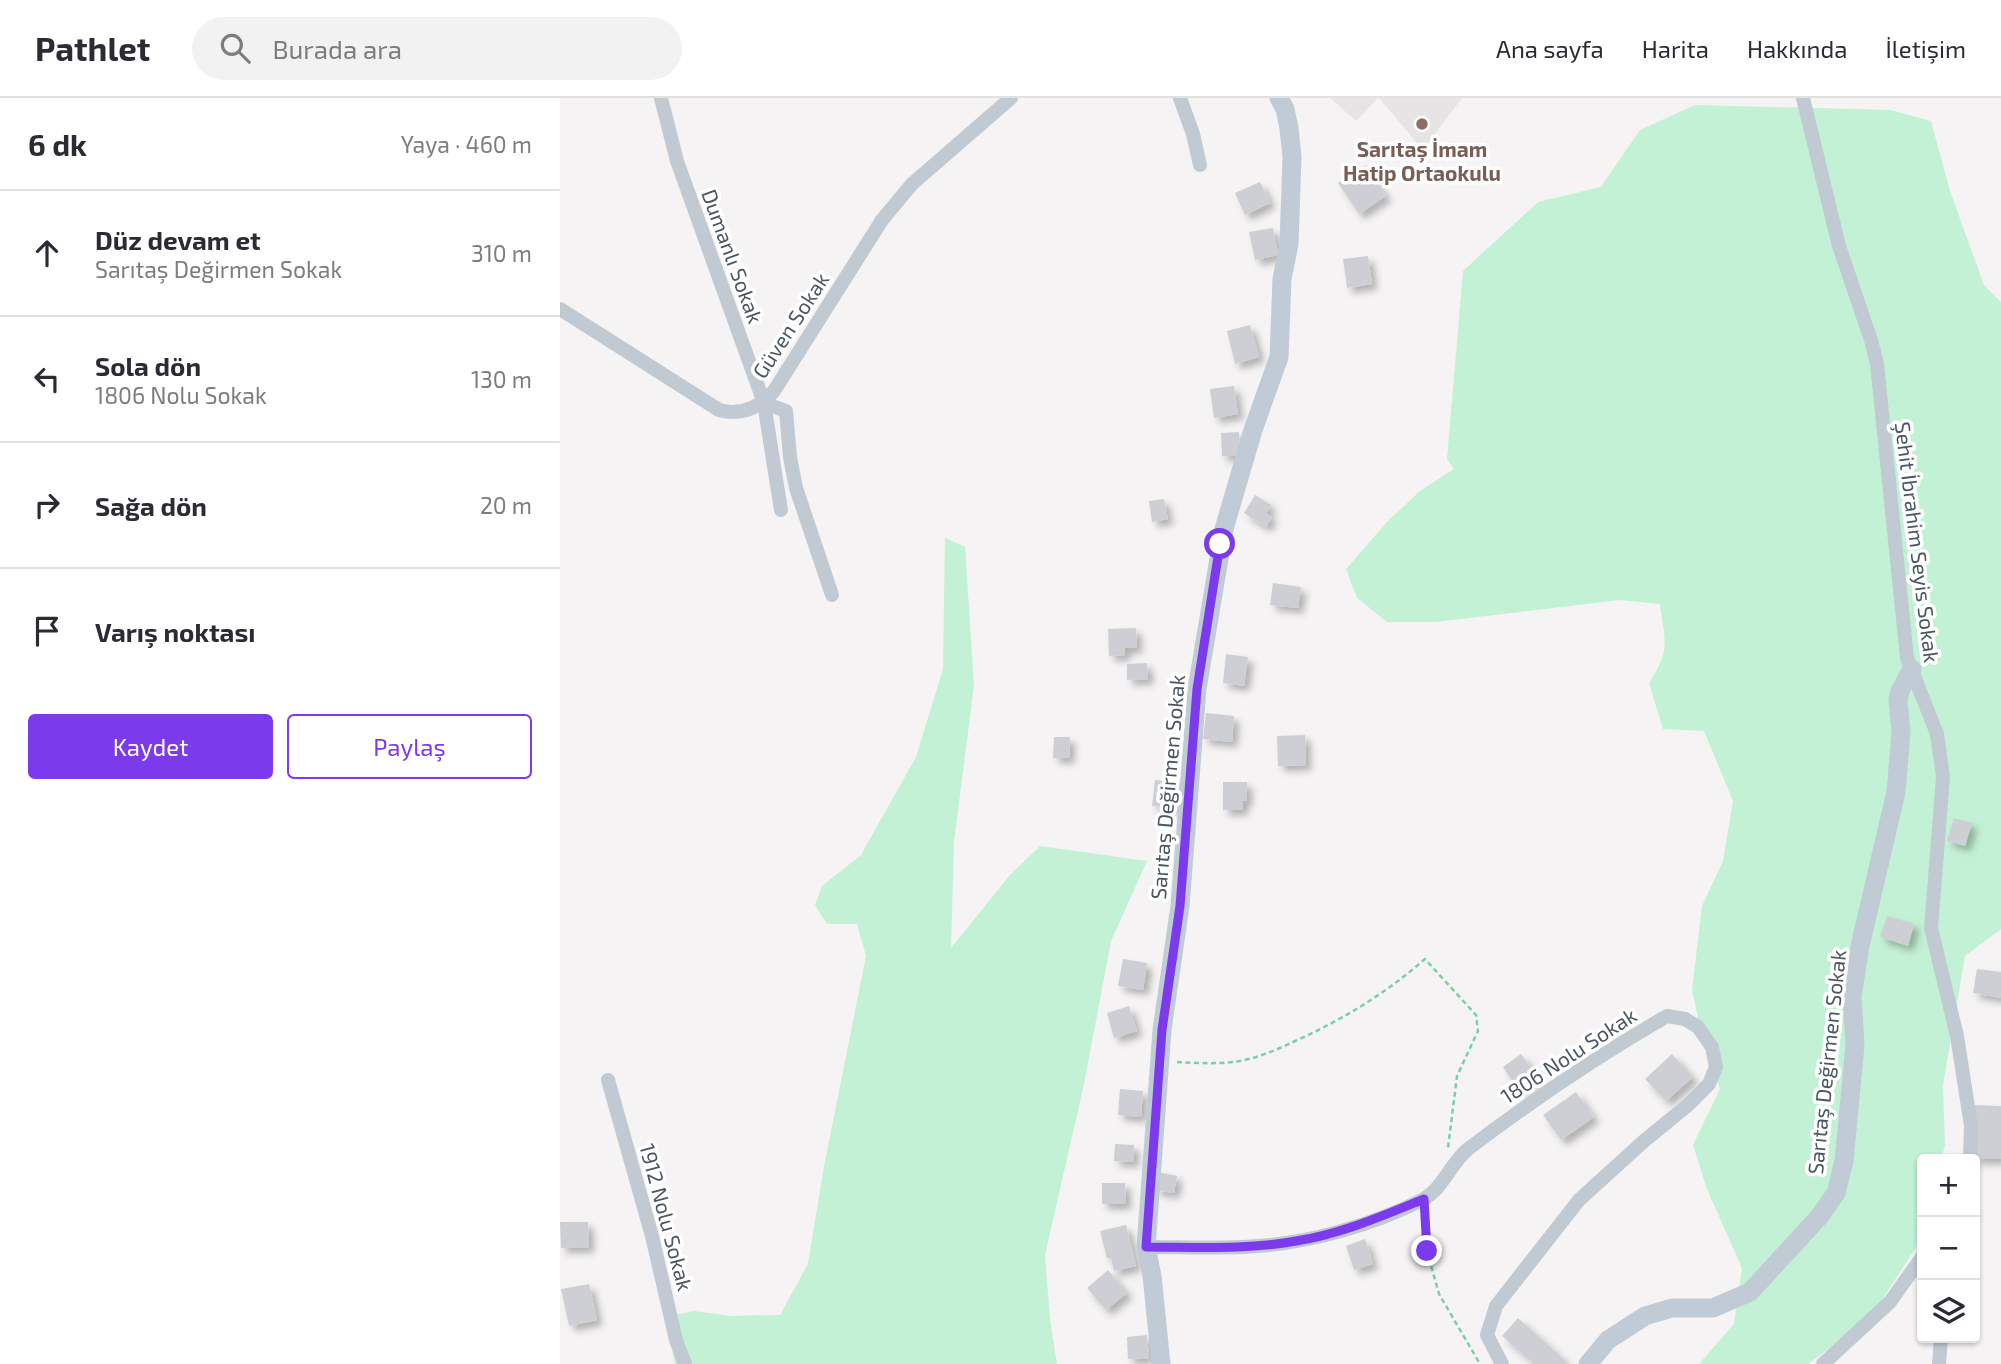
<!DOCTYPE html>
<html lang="tr">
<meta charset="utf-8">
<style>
body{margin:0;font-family:"Exo 2",sans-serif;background:#f2f2f3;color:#2b2b33}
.controls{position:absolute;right:21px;bottom:21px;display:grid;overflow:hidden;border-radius:7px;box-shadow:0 2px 5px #0004}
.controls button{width:63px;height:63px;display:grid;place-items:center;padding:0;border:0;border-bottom:2px solid #e1e1e2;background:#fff;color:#2b2b33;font:35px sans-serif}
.stop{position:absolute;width:21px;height:21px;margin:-16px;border:5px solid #7c3aed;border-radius:50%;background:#fff}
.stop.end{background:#7c3aed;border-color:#fff;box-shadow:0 2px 7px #0008}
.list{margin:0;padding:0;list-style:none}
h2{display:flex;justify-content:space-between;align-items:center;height:91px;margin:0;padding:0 28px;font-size:30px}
h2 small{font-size:23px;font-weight:400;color:#7c7c81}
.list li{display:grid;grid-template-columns:46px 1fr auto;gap:21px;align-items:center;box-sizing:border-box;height:126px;padding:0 28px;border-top:2px solid #e1e1e2}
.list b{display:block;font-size:26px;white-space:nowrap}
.list p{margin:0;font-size:23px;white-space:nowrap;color:#7c7c81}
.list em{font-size:23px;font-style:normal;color:#7c7c81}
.actions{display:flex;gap:14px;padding:21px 28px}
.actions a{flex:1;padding:16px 0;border:2px solid #7c3aed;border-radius:7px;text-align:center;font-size:24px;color:#7c3aed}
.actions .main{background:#7c3aed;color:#fff}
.icon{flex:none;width:38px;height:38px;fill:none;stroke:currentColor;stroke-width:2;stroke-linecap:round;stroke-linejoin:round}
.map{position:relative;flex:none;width:1441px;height:1266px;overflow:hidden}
header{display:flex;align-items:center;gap:42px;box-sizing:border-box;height:98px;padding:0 35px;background:#fff;border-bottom:2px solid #e1e1e2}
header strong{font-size:33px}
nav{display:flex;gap:38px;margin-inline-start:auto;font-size:24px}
.search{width:490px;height:63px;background:#f2f2f3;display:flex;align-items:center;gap:18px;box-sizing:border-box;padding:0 24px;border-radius:38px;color:#7c7c81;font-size:26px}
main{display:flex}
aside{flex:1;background:#fff}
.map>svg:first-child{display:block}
.education{fill:#e6e4e5}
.green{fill:#c3f1d5}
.building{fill:#cdcfd5;filter:url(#shadow)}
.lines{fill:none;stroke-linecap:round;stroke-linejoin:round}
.path{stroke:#7ad0a6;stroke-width:2.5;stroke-dasharray:5 3.5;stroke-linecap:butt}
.street{stroke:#c1cad2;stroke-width:14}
.secondary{stroke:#c1cbd6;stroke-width:19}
.route{stroke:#7c3aed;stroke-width:9}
.education-dot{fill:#8d6e63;stroke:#fff;stroke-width:2.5}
.labels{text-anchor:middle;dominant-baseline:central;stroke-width:7;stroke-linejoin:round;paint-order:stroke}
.education-label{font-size:21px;font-weight:bold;fill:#785e54;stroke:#fff}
.street-label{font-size:21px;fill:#4a5661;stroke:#fff}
</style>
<header>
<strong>Pathlet</strong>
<div class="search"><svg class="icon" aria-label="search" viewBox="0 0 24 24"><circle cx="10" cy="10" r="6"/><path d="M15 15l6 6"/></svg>Burada ara</div>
<nav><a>Ana sayfa</a><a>Harita</a><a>Hakkında</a><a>İletişim</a></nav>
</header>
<main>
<aside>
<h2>6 dk<small>Yaya · 460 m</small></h2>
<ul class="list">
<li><svg class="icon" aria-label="ahead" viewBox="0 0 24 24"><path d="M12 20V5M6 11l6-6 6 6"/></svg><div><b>Düz devam et</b><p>Sarıtaş Değirmen Sokak</p></div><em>310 m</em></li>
<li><svg class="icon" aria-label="left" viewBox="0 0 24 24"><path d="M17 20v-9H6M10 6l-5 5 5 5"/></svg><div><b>Sola dön</b><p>1806 Nolu Sokak</p></div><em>130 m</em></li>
<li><svg class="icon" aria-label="right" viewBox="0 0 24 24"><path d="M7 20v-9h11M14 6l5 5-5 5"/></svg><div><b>Sağa dön</b></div><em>20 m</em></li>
<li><svg class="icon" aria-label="arrive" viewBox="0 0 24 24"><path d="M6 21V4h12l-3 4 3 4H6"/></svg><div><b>Varış noktası</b></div></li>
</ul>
<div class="actions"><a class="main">Kaydet</a><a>Paylaş</a></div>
</aside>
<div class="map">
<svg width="1441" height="1266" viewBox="0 0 1441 1266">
<defs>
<filter id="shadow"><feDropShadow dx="5.5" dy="5.5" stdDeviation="3.5" flood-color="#0004"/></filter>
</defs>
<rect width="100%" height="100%" fill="#f5f3f3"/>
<path class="education" d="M770,0H818L796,23Z
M819,0H902L863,52Z"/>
<path class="green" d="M1135,7L1331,12L1371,23L1390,93L1424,187L1441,204V831L1405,858L1383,987L1385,1047L1381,1061H1362V1133L1360,1143L1311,1219L1248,1266H1139L1174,1226L1182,1170L1147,1091L1133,1047L1160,991L1142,938L1132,892L1142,808L1163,763L1173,703L1144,633L1103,631L1089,585C1111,551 1105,545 1100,506L1059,502L876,524H827L797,500L786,471L827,424L860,393L894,371L887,361L903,173L978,104L1041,89L1080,32Z
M385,440L405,449L414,587L394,744L391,850L450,777L480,748L587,763L551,843L524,986L485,1157L490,1222L497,1266H115L105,1219L134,1213L171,1218L220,1217L248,1166L264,1068L306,858L297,826H267L255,807L262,788L301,757L356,659L383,571Z"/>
<path class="building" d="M805,67L826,98L799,116L778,85Z
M700,84L710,105L685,117L675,95Z
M713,130L718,157L695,162L689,134Z
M808,158L812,186L787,190L783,161Z
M690,227L699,259L675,266L667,233Z
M674,288L678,316L654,320L650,291Z
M679,334L680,358H662L661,335Z
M695,397L711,407L706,415L712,419L706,429L684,415Z
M604,401L608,421L592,424L589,403Z
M713,485L741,489L738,510L710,507Z
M576,530L577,550H565V557L549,558L548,531Z
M666,556L688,559L684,588L663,585Z
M587,565L588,581L567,582V566Z
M646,615L674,618L672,644L643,641Z
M745,637L746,667L718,668L717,638Z
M494,639H510L509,660H493Z
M595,682L623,685L620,711L592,708Z
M663,684H687V703H683L682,712H663Z
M1394,720L1412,725L1405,748L1387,743Z
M1327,818L1354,826L1348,848L1320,839Z
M563,861L587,865L583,892L558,888Z
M1417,871L1441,874V900L1413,895Z
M569,908L577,933L554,940L547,915Z
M961,956L978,980L959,993L943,969Z
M1112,956L1133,979L1106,1003L1085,981Z
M560,991L583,993L581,1019L558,1017Z
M1016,994L1034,1019L1001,1042L983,1017Z
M1414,1007L1441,1008V1061H1414Z
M555,1046L574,1047L573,1064L554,1063Z
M598,1074L617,1078L614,1095L594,1092Z
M542,1085H565L566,1106H542Z
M0,1124H28L29,1149L1,1150Z
M566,1127L576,1168L554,1173L551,1160H547L540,1133Z
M805,1141L813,1166L794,1172L786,1148Z
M548,1172L567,1195L546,1212L527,1190Z
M29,1186L37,1222L9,1228L1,1191Z
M958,1220L1006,1263L1003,1266H974L942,1238Z
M587,1237L589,1260L568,1261L567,1239Z"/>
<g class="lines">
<path class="path" d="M617,964C635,965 654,966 672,964C693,962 714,953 733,944C782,922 825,896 865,861L916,917L918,933L897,978L888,1050
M865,1118L867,1153L879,1196L920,1266"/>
<path class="street" d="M101,0L117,63L204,305L221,412
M620,0L633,36L640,67
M1243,0L1279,148L1311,242L1317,266L1347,560L1377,636L1383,679L1371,830L1397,938L1411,1028L1410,1061
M0,211L159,312C181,318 199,310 214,293L322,122L352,86L451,0
M204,305L226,313L230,359L236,390L272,497
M48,982L92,1138L116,1242L125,1266
M586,1149C623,1149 661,1151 698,1148C753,1144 812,1127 862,1102C883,1091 890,1066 908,1051C971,1003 1038,958 1107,918L1125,921L1138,929L1152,949L1156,969L1149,986L1128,1007L1084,1043L1019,1102L936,1208L927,1237L942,1266
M1263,1266L1330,1204L1362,1159
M1379,1266L1381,1240"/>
<path class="secondary" d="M601,1266L592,1178L586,1149L602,932L620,808L637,591L664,431L693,332L719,259L722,181L729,146L732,59L729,30L725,11L719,0
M1028,1266L1048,1242L1085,1218L1112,1210H1153L1190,1194L1259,1119L1276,1095L1284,1063L1295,947L1292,899L1300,848L1336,694L1341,634L1338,602L1340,593L1352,571"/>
</g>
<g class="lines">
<path class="route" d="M660,446L637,591L620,808L602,932L586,1149C636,1149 687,1152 736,1143C781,1136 822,1118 864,1101L867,1153"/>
</g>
<circle class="education-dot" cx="862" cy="26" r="7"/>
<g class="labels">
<g class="education-label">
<text x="862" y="50">Sarıtaş İmam<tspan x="862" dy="24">Hatip Ortaokulu</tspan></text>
</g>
<g class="street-label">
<text transform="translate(173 158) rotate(70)">Dumanlı Sokak</text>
<text transform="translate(230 227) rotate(-57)">Güven Sokak</text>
<text transform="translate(1358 444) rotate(83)">Şehit İbrahim Seyis Sokak</text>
<text transform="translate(607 689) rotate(-85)">Sarıtaş Değirmen Sokak</text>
<text transform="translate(1008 957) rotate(-33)">1806 Nolu Sokak</text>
<text transform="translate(1266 964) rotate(-84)">Sarıtaş Değirmen Sokak</text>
<text transform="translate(107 1119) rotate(75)">1912 Nolu Sokak</text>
</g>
</g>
</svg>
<div class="controls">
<button>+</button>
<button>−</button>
<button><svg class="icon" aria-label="layers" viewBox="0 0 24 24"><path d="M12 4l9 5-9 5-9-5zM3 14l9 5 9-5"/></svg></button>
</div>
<div class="stop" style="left:660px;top:446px"></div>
<div class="stop end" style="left:867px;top:1153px"></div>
</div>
</main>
